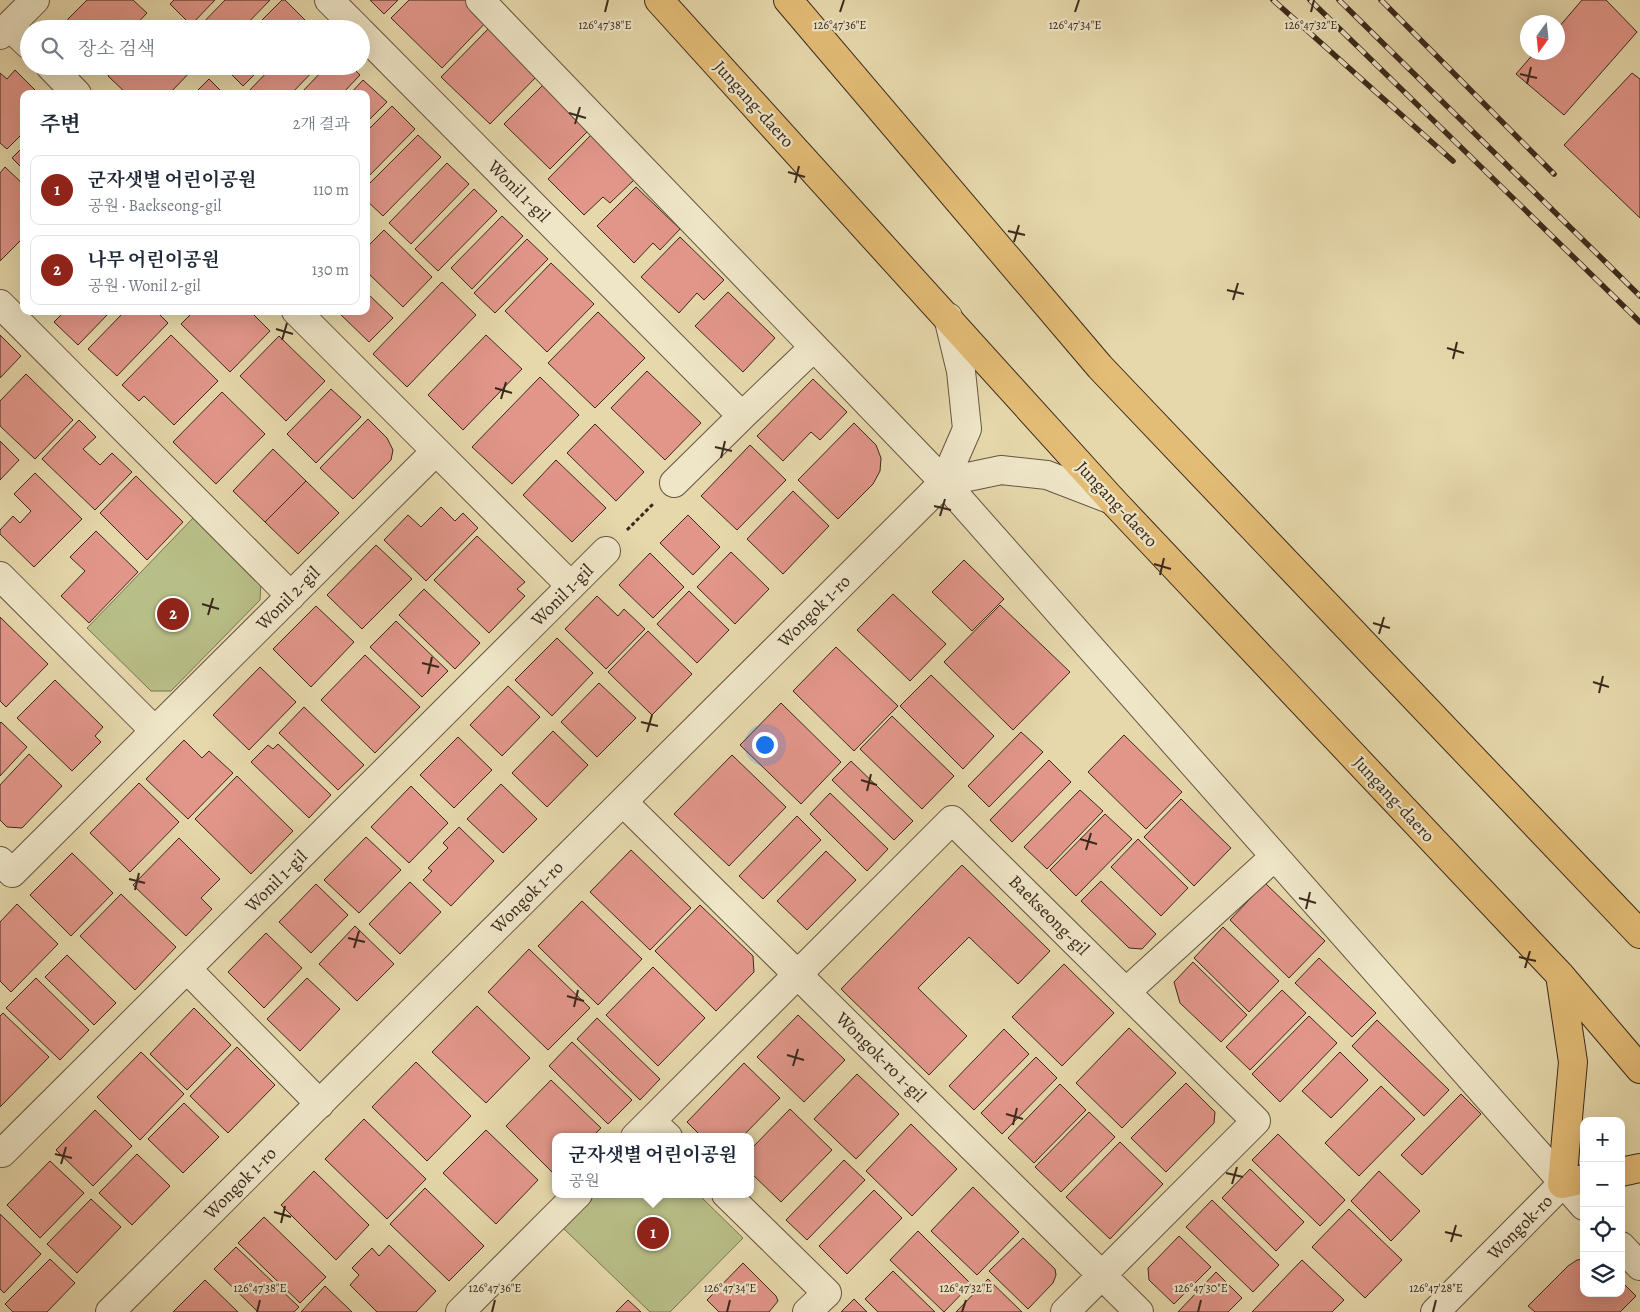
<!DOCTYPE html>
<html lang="ko">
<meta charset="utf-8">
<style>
body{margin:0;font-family:Alegreya,"Noto Serif KR",serif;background:#f6f6f7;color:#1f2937}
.controls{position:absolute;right:15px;bottom:15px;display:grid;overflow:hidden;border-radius:10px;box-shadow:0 5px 20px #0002}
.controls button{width:45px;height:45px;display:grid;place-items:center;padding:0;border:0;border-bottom:1px solid #e0e1e3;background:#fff;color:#1f2937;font:25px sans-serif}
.compass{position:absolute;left:1520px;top:15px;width:45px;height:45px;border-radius:50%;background:#fff;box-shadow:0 5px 20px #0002;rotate:195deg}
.you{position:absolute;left:764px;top:744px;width:18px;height:18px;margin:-12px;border:4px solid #fff;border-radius:50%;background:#1a73e8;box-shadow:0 0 0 8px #1a73e833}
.badge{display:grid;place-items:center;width:32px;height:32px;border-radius:50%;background:#8f2418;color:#fff;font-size:16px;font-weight:700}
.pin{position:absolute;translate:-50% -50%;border:2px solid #fff;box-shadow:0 1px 5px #0006}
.popup{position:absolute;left:552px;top:1133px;width:202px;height:65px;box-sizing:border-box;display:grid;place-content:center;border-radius:10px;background:#fff;filter:drop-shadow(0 1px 4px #0005);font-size:16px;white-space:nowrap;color:#747a83}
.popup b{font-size:19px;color:#1f2937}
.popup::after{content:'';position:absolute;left:50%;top:100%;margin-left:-10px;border:10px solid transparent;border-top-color:#fff}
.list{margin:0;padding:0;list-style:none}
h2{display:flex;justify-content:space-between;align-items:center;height:65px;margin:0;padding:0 20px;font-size:21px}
h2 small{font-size:16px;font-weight:400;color:#747a83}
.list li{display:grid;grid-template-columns:32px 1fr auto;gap:15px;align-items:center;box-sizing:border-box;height:70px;margin:0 10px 10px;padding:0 10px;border:1px solid #e0e1e3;border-radius:10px}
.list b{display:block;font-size:19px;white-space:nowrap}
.list p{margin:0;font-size:16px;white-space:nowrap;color:#747a83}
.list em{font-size:16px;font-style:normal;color:#747a83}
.icon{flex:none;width:28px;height:28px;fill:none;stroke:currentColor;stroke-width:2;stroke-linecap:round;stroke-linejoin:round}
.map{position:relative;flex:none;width:1640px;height:1312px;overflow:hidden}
.search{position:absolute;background:#fff;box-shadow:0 5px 20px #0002;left:20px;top:20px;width:350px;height:55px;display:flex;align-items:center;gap:12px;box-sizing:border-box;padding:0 18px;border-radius:28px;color:#747a83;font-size:19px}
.panel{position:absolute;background:#fff;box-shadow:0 5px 20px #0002;left:20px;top:90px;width:350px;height:225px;border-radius:10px}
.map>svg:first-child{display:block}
.green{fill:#b8be87;stroke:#797452}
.building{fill:#e2968a;stroke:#3a291c}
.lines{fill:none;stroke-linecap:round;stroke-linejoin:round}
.minor-casing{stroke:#655540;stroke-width:30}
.major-casing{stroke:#3a291c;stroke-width:30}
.path{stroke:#3a291c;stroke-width:3;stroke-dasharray:4 2.5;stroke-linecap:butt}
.minor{stroke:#efe6c8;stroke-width:28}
.major{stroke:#e3bc76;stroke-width:28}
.rail-casing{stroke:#3a291c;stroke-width:5.5}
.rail{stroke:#efe6c8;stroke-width:4;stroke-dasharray:11;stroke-linecap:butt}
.ticks{fill:none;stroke:#3a291c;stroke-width:2}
.labels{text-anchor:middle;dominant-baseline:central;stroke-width:4.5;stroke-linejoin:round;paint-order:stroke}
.street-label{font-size:18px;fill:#3a291c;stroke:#efe6c8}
.ticks-label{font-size:12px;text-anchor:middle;fill:#3a291c;stroke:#efe6c8;stroke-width:4.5;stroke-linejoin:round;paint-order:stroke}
</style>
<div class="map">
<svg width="1640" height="1312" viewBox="0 0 1640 1312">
<rect width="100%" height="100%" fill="#e6d8ab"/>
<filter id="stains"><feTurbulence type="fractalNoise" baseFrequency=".004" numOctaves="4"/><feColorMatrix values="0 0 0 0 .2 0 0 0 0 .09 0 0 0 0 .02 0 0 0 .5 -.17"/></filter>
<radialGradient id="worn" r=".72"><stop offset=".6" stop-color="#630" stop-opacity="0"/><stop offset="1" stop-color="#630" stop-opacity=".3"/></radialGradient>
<path class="green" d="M195,516L261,580L260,600L171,691H151L87,628Z
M596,1194H698L743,1238L670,1312H650L563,1228Z"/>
<path class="building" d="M87,0H133L147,13L132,29H67L68,19Z
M174,0H215L191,25L170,4Z
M225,0H270L242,29H197Z
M282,0H285L307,22L300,29H253Z
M370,0H398L384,14Z
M409,0H471L490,18L442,68L391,18Z
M1582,0H1606L1637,32L1564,115L1516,74L1535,52H1558V28Z
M491,26L540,73L490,124L441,77Z
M118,66H195V67L169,94H127L108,76Z
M223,66H263L243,86Z
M273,66H318L291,94H246Z
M327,66H351L360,75L342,94H300Z
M15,70L39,94H24V132L7,149L0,143V73L7,79Z
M1632,73L1640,79V218L1564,145Z
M209,79L224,94H194Z
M363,80L387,102L366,123V94H350Z
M548,80L594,125L550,169L504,124Z
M392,106L415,129L366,179V132Z
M418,135L441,157L383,216L366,200V187Z
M591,135L635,179L610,203L603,197L584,215L548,179Z
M24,146V170L12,158Z
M447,163L469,184L411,244L389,223Z
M5,167L24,185V237L0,261V173Z
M636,187L680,229L660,250L653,243L634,263L597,226Z
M474,189L497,211L438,271L415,249Z
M502,216L523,236L472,289L451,268Z
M384,230L432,277L403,307L366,271V248Z
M680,237L724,280L704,300L697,293L679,313L641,277Z
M527,239L548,259L495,313L474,293Z
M551,263L594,304L547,352L505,311Z
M442,282L476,315L407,387L373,354Z
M366,292L393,318L369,342L337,311H366Z
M728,292L775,338L743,372L695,326Z
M59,311H111L78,345L54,322L62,314Z
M125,311H156L168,323L117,376L88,349Z
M194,311H250L270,331L230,372L181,324Z
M598,312L645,358L595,408L548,363Z
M0,335L21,356L0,378Z
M171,335L218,381L174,425L144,396L139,401L122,385Z
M486,335L522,369L463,430L428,395Z
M279,336L325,381L286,421L240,376Z
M647,371L701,423L665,460L611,408Z
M26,374L73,420L35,459L0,426V401Z
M540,377L579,415L512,484L472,447Z
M813,379L847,412L820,440L811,432L783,461L757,436Z
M331,389L361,417L316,463L287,434Z
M222,392L265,434L216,484L173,442Z
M368,419L387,438L393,450L391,460L353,499L320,468Z
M79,420L96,437L83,449L100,465L112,453L132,472L95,510L42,459Z
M854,423L876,445L881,458L880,471L873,484L838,519L798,480Z
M595,424L644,472L616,501L567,453Z
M0,441L19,460L0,480Z
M750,445L786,480L737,530L701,496Z
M273,449L306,481L265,522L233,491Z
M556,460L606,508L572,542L523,495Z
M35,473L82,519L34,567L0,534V530L13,516L20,523L31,511L14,494Z
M136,476L183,522L147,560L100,513Z
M306,481L339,513L298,554L265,522Z
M793,491L829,526L783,574L747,539Z
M441,507L455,521L463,513L478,528L426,581L384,540L408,515L421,527Z
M688,515L720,547L693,575L660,543Z
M96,531L138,572L89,623L61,596L85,571L70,557Z
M477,536L525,582L517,589L525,596L489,633L434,580Z
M376,545L412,579L362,629L327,595Z
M731,552L769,589L735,624L697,587Z
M650,553L684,587L653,618L619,585Z
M964,560L1004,599L972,631L932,592Z
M424,589L480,643L455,669L399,615Z
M689,591L729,630L697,663L657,624Z
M893,594L946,644L910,681L857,630Z
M597,596L618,616L624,609L645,629L606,669L565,629Z
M1000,605L1070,672L1013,730L944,662Z
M316,606L354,642L311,687L273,649Z
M0,617L48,664L6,707L0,701Z
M396,621L448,671L422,697L370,647Z
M648,631L692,674L652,715L608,672Z
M557,638L593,673L552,716L515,680Z
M836,647L898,706L854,751L793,691Z
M365,655L420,707L375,753L321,700Z
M260,667L296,702L249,750L213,715Z
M931,675L994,736L963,769L900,706Z
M55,680L103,727L95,736L101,742L72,771L17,718Z
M599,683L636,718L597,757L561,722Z
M508,686L540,717L502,756L470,725Z
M781,703L841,762L801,804L740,745Z
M304,707L364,765L338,790L279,733Z
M892,716L954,776L922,809L860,749Z
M1,722L27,747L0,776V723Z
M553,731L588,765L547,807L512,773Z
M1021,732L1043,752L989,807L968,786Z
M1124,735L1182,792L1146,829L1088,772Z
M458,737L492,770L454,808L420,775Z
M184,740L202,758L209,751L233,773L188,819L146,779Z
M278,744L331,795L309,818L251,762L268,745L273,749Z
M29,754L62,786L22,828L7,827L0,820V785Z
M732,755L786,807L729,866L674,814Z
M1049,760L1071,782L1012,842L990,820Z
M851,761L913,821L894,840L832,780Z
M237,776L293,831L251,874L195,819Z
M139,783L179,822L130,872L90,833Z
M501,784L537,819L503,853L467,819Z
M411,786L448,823L409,863L371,827Z
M1080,790L1103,811L1047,869L1024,847Z
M830,793L888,849L867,871L810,814Z
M1181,799L1231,848L1194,886L1144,837Z
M1105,814L1132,839L1076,896L1050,870Z
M797,816L821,840L763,899L739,876Z
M459,827L494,861L451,906L423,880L432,871L428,868L448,848L443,843Z
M366,837L401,870L359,913L324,880Z
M179,838L220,879L201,898L212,909L186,936L133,885Z
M1138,839L1188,888L1161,916L1111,867Z
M631,850L691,908L650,950L590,892Z
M826,851L856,880L807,930L777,901Z
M72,853L113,893L71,936L30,895Z
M962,865L1050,951L1018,984L969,937L918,988L967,1036L929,1075L841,989Z
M1101,881L1156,934L1142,949L1129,948L1081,901Z
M410,882L441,912L400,954L369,924Z
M1265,883L1325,941L1289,978L1230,920Z
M316,884L348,915L311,953L279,922Z
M121,894L176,947L135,990L80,936Z
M582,901L642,959L598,1005L538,946Z
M17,904L58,944L11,992L0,981V922Z
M700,905L753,956L754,972L716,1011L655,951Z
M355,926L394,964L357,1001L319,964Z
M1223,927L1279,981L1249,1012L1194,958Z
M266,933L302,968L264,1008L228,972Z
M529,949L590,1008L548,1050L488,992Z
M67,955L116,1003L94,1025L45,977Z
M1319,958L1376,1013L1352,1037L1295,983Z
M1193,962L1247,1015L1221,1042L1180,1003L1174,982Z
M1064,964L1114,1013L1062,1066L1012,1017Z
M653,967L705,1018L658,1066L606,1015Z
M36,978L89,1030L60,1060L6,1008Z
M307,978L340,1009L300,1051L267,1019Z
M1282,990L1306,1013L1250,1070L1226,1047Z
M477,1006L530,1058L486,1103L432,1052Z
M194,1008L231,1045L187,1090L150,1054Z
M3,1013L49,1057L0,1107V1016Z
M798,1015L845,1060L804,1102L757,1057Z
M1309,1016L1337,1043L1280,1102L1252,1074Z
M597,1018L660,1079L640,1100L577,1039Z
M1377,1020L1449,1090L1424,1116L1352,1046Z
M1129,1028L1176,1073L1122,1128L1076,1083Z
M1004,1029L1029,1054L974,1110L949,1086Z
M572,1042L632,1100L608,1124L549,1066Z
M237,1047L275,1085L228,1133L190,1096Z
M141,1052L184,1094L140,1140L97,1097Z
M1340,1052L1368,1080L1331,1118L1302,1091Z
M1036,1057L1057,1078L1002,1134L981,1113Z
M416,1062L471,1116L427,1161L372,1107Z
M744,1063L780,1098L742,1137H702L687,1122Z
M857,1074L899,1114L856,1159L814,1119Z
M551,1080L601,1128L592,1137H556L555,1175L506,1126Z
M1186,1083L1215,1112L1214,1123L1166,1172L1131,1138Z
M1060,1084L1086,1110L1034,1163L1008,1138Z
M1381,1086L1415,1119L1359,1176L1325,1143Z
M1461,1094L1481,1114L1422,1175L1401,1155Z
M184,1103L219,1137L183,1173L148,1139Z
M790,1109L832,1150L781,1202L750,1172V1150Z
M95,1110L132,1146L93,1186L56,1150Z
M1089,1112L1115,1137L1061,1192L1035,1167Z
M364,1119L426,1179L387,1219L325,1159Z
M911,1124L957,1169L912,1216L866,1171Z
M486,1130L538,1180L496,1224L443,1173Z
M1278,1134L1345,1200L1320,1226L1252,1160Z
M1120,1142L1163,1184L1110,1239L1066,1197Z
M137,1154L170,1186L132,1225L99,1193Z
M844,1160L865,1180L807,1240L786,1220Z
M50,1161L84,1193L40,1238L7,1205Z
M1250,1169L1304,1222L1276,1251L1222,1198Z
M314,1171L369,1225L336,1260L281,1205Z
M1379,1171L1420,1211L1391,1241L1351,1201Z
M973,1187L1019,1232L977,1275L931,1231Z
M425,1188L484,1246L449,1281L390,1224Z
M874,1190L902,1218L847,1274L819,1246Z
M91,1199L121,1227L77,1273L47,1244Z
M1212,1200L1279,1265L1253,1292L1186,1227Z
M1349,1209L1402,1260L1365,1298L1312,1247Z
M0,1214L41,1254L4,1293L0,1289Z
M264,1217L326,1277L300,1303L238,1243Z
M918,1231L971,1284L944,1312L890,1260Z
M1179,1236L1211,1267L1174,1304L1149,1280L1148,1268Z
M1023,1238L1055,1269L1056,1275L1053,1283L1028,1309L989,1271Z
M389,1245L436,1291L416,1312H377L350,1285L359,1275L352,1268L372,1248L379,1256Z
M236,1247L299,1307L294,1312H258L214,1269Z
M50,1259L75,1283L47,1312H13L5,1304Z
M1584,1259V1293H1621V1281L1636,1296L1620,1312H1535L1528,1306L1568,1266L1577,1260Z
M1302,1260L1344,1300L1332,1312H1252Z
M743,1263L776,1296L778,1301L769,1312H719L707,1300Z
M893,1271L935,1312H878L865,1299Z
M1216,1272L1242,1298L1228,1312H1178Z
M988,1279L1022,1312H956Z
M205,1280L238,1312H173Z
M325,1286L352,1312H301Z
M854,1299L867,1312H841Z
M628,1300L641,1312H616Z"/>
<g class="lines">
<g class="minor-casing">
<path id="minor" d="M329,0L358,29
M480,0L944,482L1584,1206
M9,26L29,45
M361,32L742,416L674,483
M0,35L35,0
M50,66L77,94
M0,304L291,596
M742,416L814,347
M436,451L571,586
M944,482L1001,470L1047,475L1112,500
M0,576L155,731
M623,802L1139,1312
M0,861L12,873L436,451L296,311
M187,969L320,1104
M1126,992L1274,857
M651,1121L668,1137
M635,1137L952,820L1256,1121L1065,1312
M0,1150L2,1153L606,551
M726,1194L827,1293L807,1312
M1621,1246L1640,1266
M110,1312L944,482L967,429L961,371L948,317
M460,1312L578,1194
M1435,1312L1562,1184"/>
</g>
<g class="major-casing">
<path id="major" d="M659,0L1112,500L1560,975L1640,1069
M788,0L1100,367L1640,934
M1560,975L1573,1062L1562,1184L1584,1179
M1621,1172L1640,1168"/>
</g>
<path class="path" d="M627,530L654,503"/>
<use href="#minor" class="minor"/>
<use href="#major" class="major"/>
<g class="rail-casing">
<path id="rail" d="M1273,0L1453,161
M1310,0L1640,322
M1339,0L1640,296
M1381,0L1554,174"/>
</g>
<use href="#rail" class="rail"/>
</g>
<path class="ticks" d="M605,12L608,0M840,12L844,0M1075,12L1079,0M1311,12L1314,0M1520,74L1537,78M1527,84L1531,67M569,113L586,118M575,124L580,107M788,172L805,177M795,183L799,166M1008,231L1025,235M1014,242L1019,225M1227,290L1244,294M1233,300L1238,283M276,329L293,334M282,340L287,323M1447,348L1464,353M1453,359L1457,342M495,388L512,393M501,399L506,382M715,447L732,451M721,458L725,441M934,506L951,510M940,516L945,499M1154,564L1171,569M1160,575L1164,558M202,604L219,609M208,615L213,598M1373,623L1390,628M1379,634L1384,617M422,663L439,667M428,674L432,657M1593,682L1609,687M1599,693L1603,676M641,722L658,726M647,732L652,715M861,780L877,785M867,791L871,774M1080,839L1097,844M1086,850L1091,833M129,879L145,883M135,890L139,873M1299,898L1316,903M1306,909L1310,892M348,938L365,942M354,948L359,931M1519,957L1536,961M1525,968L1530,951M567,996L584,1001M574,1007L578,990M787,1055L804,1060M793,1066L798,1049M1006,1114L1023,1119M1013,1125L1017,1108M55,1154L72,1158M61,1164L66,1147M1226,1173L1243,1177M1232,1184L1237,1167M274,1212L291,1217M281,1223L285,1206M1445,1232L1462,1236M1451,1242L1456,1225M257,1312L260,1300M492,1312L495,1300M727,1312L730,1300M962,1312L966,1300M1198,1312L1201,1300M1433,1312L1436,1300"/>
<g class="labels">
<g class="street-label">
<text transform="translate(754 104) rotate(48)">Jungang-daero</text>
<text transform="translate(519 191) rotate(45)">Wonil 1-gil</text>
<text transform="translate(1117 504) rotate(47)">Jungang-daero</text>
<text transform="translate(562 595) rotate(-45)">Wonil 1-gil</text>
<text transform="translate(288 598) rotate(-45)">Wonil 2-gil</text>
<text transform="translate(814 611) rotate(-45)">Wongok 1-ro</text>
<text transform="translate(1394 799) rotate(47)">Jungang-daero</text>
<text transform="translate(276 881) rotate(-45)">Wonil 1-gil</text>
<text transform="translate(527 897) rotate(-45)">Wongok 1-ro</text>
<text transform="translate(1049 915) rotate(45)">Baekseong-gil</text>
<text transform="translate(881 1057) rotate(45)">Wongok-ro 1-gil</text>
<text transform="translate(240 1183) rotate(-45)">Wongok 1-ro</text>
<text transform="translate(1520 1227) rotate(-45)">Wongok-ro</text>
</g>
</g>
<g class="ticks-label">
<text x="605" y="29">126°47'38"E</text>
<text x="840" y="29">126°47'36"E</text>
<text x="1075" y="29">126°47'34"E</text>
<text x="1311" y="29">126°47'32"E</text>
<text x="260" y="1292">126°47'38"E</text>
<text x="495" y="1292">126°47'36"E</text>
<text x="730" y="1292">126°47'34"E</text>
<text x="966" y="1292">126°47'32"E</text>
<text x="1201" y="1292">126°47'30"E</text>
<text x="1436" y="1292">126°47'28"E</text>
</g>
<rect width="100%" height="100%" filter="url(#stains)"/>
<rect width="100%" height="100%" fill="url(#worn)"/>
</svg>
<div class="controls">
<button>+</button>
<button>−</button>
<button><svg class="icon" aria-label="locate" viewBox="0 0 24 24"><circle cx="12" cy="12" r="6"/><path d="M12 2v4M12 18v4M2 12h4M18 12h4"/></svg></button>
<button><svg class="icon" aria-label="layers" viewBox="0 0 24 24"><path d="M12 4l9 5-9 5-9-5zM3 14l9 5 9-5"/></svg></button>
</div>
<svg class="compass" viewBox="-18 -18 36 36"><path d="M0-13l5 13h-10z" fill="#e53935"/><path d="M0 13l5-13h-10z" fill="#747a83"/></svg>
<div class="you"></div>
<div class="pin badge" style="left:653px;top:1233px">1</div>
<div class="popup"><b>군자샛별 어린이공원</b>공원</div>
<div class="pin badge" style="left:173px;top:614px">2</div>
<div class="search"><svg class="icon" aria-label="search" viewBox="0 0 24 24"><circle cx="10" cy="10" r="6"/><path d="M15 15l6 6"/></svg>장소 검색</div>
<section class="panel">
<h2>주변<small>2개 결과</small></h2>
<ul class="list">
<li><span class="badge">1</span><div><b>군자샛별 어린이공원</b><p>공원 · Baekseong-gil</p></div><em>110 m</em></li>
<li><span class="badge">2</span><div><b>나무 어린이공원</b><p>공원 · Wonil 2-gil</p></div><em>130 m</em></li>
</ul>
</section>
</div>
